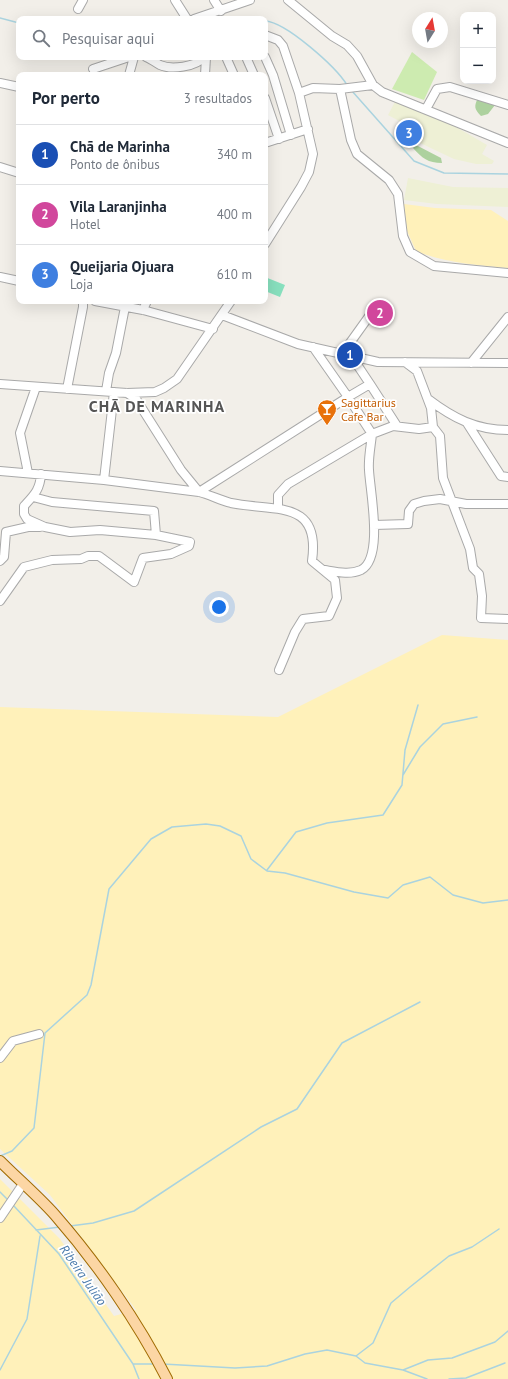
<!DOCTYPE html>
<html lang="pt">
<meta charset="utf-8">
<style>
body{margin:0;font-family:"PT Sans",sans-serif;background:#f6f6f7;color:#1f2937}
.controls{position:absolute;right:12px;top:12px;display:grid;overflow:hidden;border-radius:8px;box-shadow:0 4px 16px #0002}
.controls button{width:36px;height:36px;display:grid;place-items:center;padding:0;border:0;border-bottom:1px solid #e0e1e3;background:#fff;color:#1f2937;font:20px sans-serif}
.compass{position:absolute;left:412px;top:12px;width:36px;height:36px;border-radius:50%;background:#fff;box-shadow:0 4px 16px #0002;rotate:11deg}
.you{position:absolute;left:219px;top:607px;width:14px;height:14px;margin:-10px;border:3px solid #fff;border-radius:50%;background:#1a73e8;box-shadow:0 0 0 6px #1a73e833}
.badge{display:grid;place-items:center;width:26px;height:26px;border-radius:50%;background:#b45309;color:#fff;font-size:13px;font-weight:700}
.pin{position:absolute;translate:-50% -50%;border:2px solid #fff;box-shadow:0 1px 4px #0006}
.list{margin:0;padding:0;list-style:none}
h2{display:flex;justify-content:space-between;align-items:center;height:52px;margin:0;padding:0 16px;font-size:17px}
h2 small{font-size:13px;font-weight:400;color:#747a83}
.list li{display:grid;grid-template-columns:26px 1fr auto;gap:12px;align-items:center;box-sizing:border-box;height:60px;padding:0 16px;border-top:1px solid #e0e1e3}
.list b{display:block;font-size:15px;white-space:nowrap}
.list p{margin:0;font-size:13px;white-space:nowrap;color:#747a83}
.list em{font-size:13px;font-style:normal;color:#747a83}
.icon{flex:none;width:22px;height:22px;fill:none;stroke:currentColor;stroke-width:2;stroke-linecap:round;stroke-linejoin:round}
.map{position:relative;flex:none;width:508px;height:1379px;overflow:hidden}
.search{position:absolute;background:#fff;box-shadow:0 4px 16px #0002;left:16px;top:16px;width:252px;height:44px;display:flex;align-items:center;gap:10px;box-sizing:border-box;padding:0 14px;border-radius:8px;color:#747a83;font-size:15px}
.panel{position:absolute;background:#fff;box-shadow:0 4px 16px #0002;left:16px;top:72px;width:252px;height:232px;border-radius:8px}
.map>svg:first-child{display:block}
.farmland{fill:#eef0d5}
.grass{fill:#cdebb0}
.forest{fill:#add19e}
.sand{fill:#fff1ba}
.pitch{fill:#88e0be}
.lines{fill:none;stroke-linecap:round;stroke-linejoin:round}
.stream{stroke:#aad3df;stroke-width:1.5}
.minor-casing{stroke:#a9a9a9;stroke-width:10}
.major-casing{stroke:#a06b00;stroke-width:12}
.minor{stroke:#fff;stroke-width:8}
.major{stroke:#fcd6a4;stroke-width:10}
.labels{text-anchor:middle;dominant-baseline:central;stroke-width:3.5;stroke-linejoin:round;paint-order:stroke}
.food-label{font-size:12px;fill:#c56008;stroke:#fff;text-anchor:start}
.water-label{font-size:13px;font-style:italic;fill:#4a7aab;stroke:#fff}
.district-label{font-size:16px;font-weight:bold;letter-spacing:1px;fill:#555;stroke:#fff}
</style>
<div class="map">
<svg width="508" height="1379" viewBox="0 0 508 1379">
<rect width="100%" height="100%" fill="#f2efe9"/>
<path class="farmland" d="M396,100L451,124L487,145L482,154L494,161L492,164H476L454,159L418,142L422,128L412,119L401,122L388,115Z
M408,178L453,187L508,188V207L437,204L404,200Z"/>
<path class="grass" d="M412,52L437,72L424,100L392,89Z"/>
<path class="forest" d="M478,98L481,101H489L495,105L488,114L481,116C474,109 474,106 478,98Z
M416,145L441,158L442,163C428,163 422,158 413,148Z"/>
<path class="sand" d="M404,204L435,208L491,210L508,221V268C476,265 446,263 416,251L407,231Z
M442,635L508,640V1379H0V1179L60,1239L114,1316L136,1310L50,1195L0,1149V707L278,717Z"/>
<path class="pitch" d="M265,277L285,285L280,297L265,291Z"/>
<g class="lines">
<path class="stream" d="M0,18L19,23
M265,21C286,22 336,67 347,85
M352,91L414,161L444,173L508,174
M403,775L420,747L443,724L477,717
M267,870L296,832L327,823L383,815L402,785L405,750L418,705
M0,1156L12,1151L34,1128L45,1033L87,995L91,985L109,889L151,839L172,827L206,824L220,826L241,836L251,859L267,871L285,873L354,892L388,898L403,885L430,877L453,895L483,903L508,900
M0,1192L9,1201
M13,1205L59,1254L133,1364L139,1379
M70,1226L93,1223L134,1211L261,1127L297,1109L342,1043L420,1002
M36,1230L60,1227
M356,1356L365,1363L403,1370L428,1360L452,1358L495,1342L508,1331
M133,1364H154
M163,1364L235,1368L267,1366L305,1354L327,1350L356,1356L373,1343L391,1303L410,1287L449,1256L472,1247L499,1229
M0,1370L27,1319L40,1236
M403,1370L427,1379
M449,1379L466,1378L505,1363"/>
<g class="minor-casing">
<path id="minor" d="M175,0L187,19
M214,0L221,11
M288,0L332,36L347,45L357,56L373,85L382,92L508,143
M78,9L83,0
M194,19L250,0
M265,35L278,40L283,46L299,93L313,154L309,172L301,187L265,244
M146,57C151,59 155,62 160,65C171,70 196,67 204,57
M226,57L234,75
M246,57L254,75
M265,57L273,75L291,135
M93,69L129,57
M129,75L134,57
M205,75L206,57
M0,83L19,87
M340,89L351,140L357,154L389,180L398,194L403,236L410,252L434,266L508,273
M299,93L313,88L340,89L373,85
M265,98L279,139
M426,109L437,89L450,87L508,105
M265,143L308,129
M0,167L19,173
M0,277L19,281
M95,301L143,310L213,329
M143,310L147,301
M222,315L298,344L378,362L508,363
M313,347L348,397L370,384L352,357
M342,354L375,308
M405,362L417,371L431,408L433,427
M471,363L508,317
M0,384L127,393L155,392L164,388L177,379L231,301
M370,384L397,426
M67,389L83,307V301
M106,391L109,373L116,353L125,307
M428,399C453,418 476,430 508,430
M467,423L501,476L508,477
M0,471L104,480L199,492L181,470L136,399L127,393
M28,473L20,433L36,387
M104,480L114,392
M199,492L348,397L372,434L288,484L278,495V508
M199,492C210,495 220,500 231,503C273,512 321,498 312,561L335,580L337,598L329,616L303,619L295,632L279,670
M33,497L52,502L154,511L156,535L100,530L70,532L45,527L27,519L24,514V506C34,495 40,490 41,474
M374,525L408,524L409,511L414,504L424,501L440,499L466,504H508
M0,561L4,557L6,532L28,527H40
M325,570C337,572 350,575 361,570C384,558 370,491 369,470C368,459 371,445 372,434L393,426L419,429L433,427L440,436L443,478L470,549L473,568L479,574L482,596L481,618L508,619
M0,601L24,567L52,560L81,559L88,556H99L134,582L143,558L171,554L189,546L190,542L156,535
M0,1058L13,1041L39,1034
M0,1218L23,1184"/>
</g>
<g class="major-casing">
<path id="major" d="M0,1161C18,1179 38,1196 55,1215C97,1263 138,1322 167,1379"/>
</g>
<use href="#minor" class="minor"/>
<use href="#major" class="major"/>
</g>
<defs>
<g id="bar-pin" transform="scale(1)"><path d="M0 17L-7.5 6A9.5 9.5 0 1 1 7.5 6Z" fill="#e8710a" stroke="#fff"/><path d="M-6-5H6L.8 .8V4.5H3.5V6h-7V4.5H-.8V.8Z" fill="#fff"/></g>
</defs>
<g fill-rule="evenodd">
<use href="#bar-pin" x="327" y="409"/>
</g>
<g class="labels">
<g class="food-label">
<text x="341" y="402">Sagittarius<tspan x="341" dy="14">Cafe Bar</tspan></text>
</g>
<g class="water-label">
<text transform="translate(83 1275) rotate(55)">Ribeira Julião</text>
</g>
<g class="district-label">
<text x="157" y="406">CHÃ DE MARINHA</text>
</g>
</g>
</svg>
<div class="controls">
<button>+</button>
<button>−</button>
</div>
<svg class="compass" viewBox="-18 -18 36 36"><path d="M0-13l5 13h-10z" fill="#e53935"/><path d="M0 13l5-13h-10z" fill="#747a83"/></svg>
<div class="you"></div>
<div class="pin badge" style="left:350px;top:355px;background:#1a4fb4">1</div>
<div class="pin badge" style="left:380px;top:313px;background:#d1479c">2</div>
<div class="pin badge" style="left:409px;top:133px;background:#3f7fe0">3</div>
<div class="search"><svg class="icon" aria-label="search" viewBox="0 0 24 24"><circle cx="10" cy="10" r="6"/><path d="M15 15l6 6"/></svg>Pesquisar aqui</div>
<section class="panel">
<h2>Por perto<small>3 resultados</small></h2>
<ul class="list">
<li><span class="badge" style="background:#1a4fb4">1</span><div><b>Chã de Marinha</b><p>Ponto de ônibus</p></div><em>340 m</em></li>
<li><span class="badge" style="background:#d1479c">2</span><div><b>Vila Laranjinha</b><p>Hotel</p></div><em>400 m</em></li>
<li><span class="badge" style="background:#3f7fe0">3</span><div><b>Queijaria Ojuara</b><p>Loja</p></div><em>610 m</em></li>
</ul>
</section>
</div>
